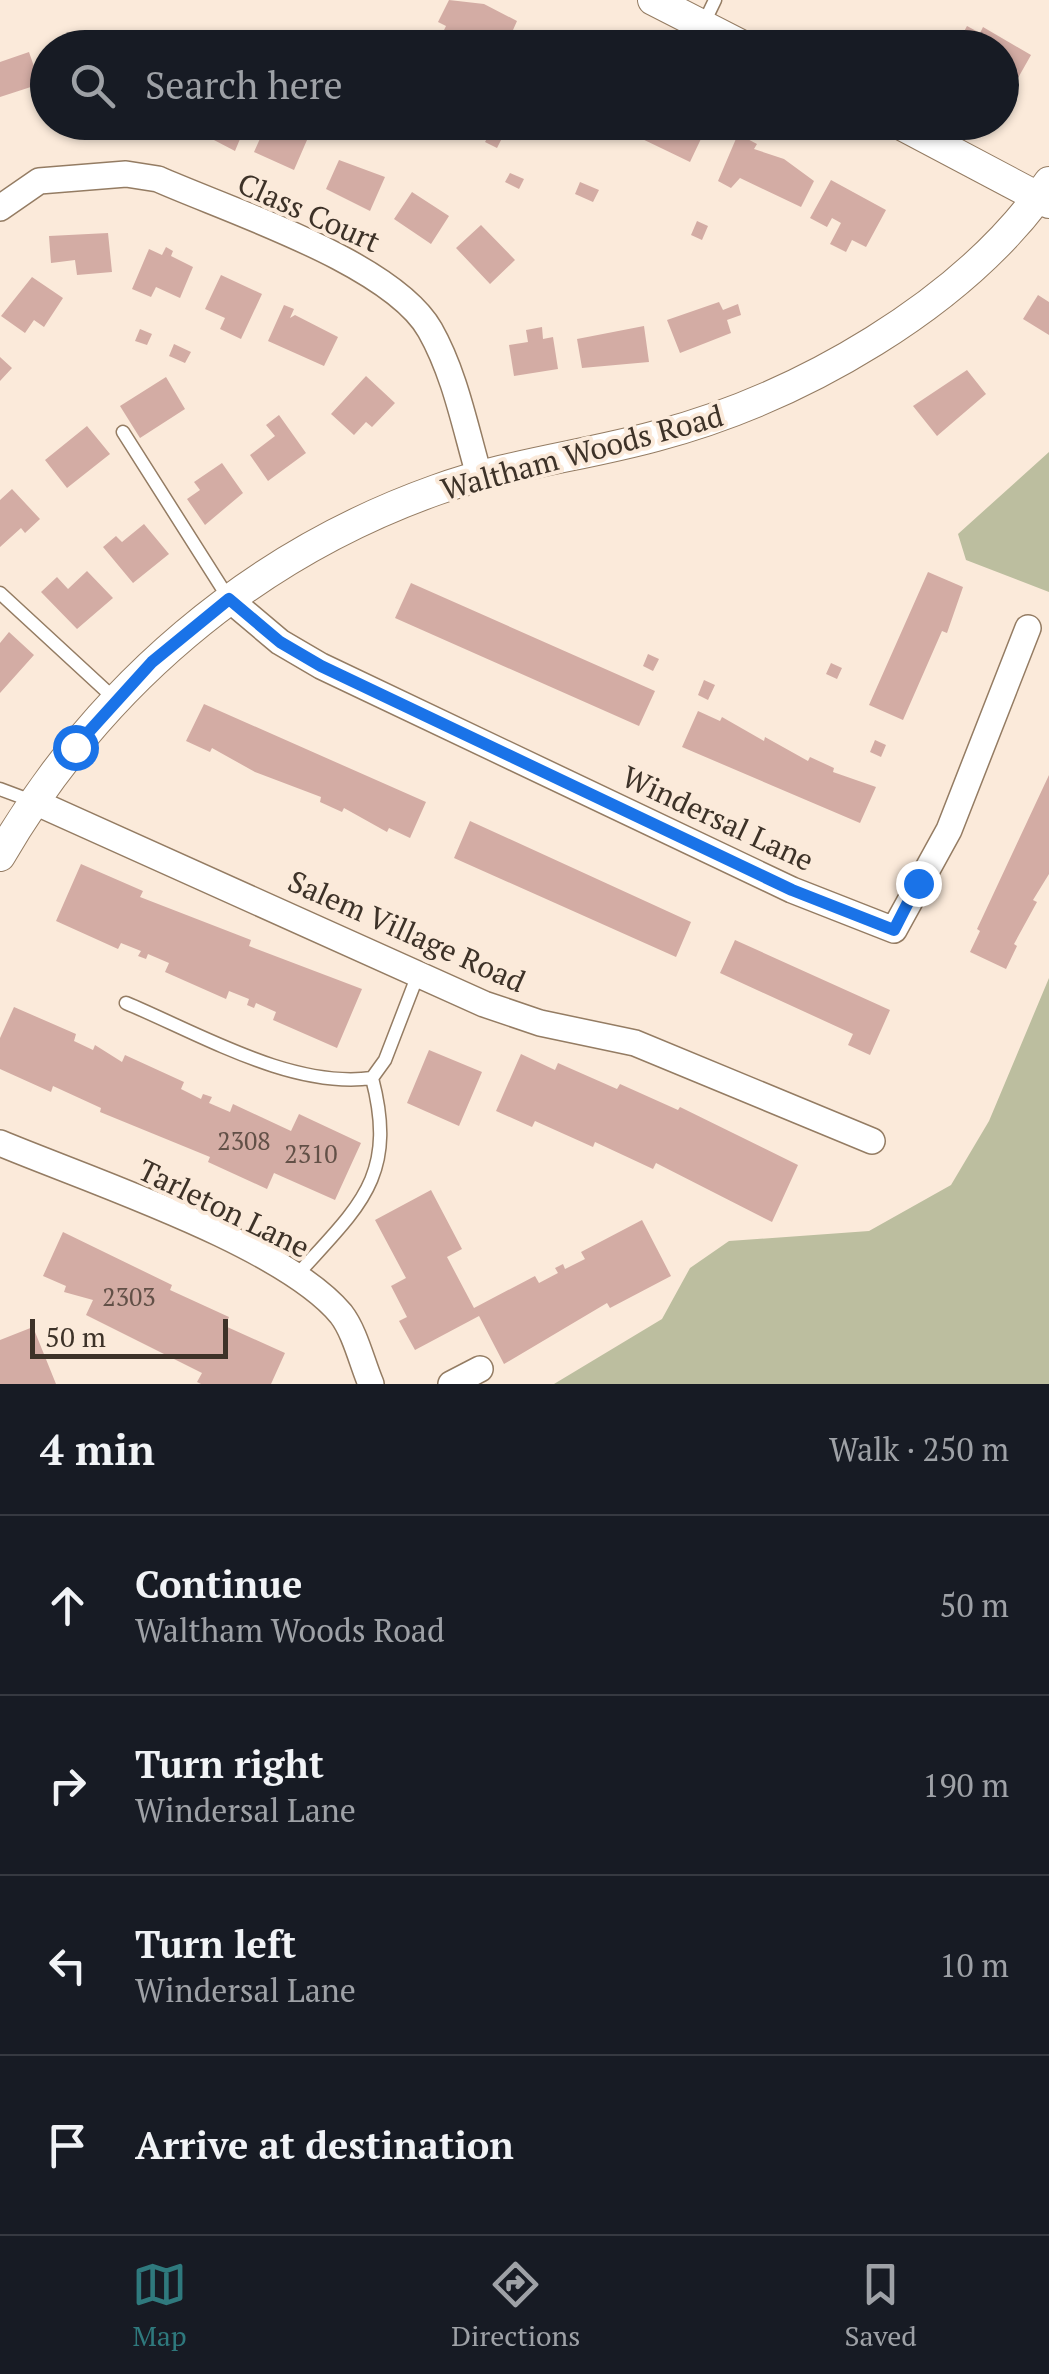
<!DOCTYPE html>
<meta charset="utf-8">
<style>
body{margin:0;font-family:"PT Serif",serif;background:#20242c;color:#f1f3f6}
.scale{position:absolute;left:30px;bottom:25px;width:198px;box-sizing:border-box;padding-left:10px;border:5px solid #3d3228;border-top:0;font-size:28px;line-height:35px;white-space:nowrap;color:#3d3228;-webkit-text-stroke:8px #fbeada;paint-order:stroke}
.stop{position:absolute;width:30px;height:30px;margin:-22px;border:8px solid #1a73e8;border-radius:50%;background:#fff}
.stop.end{background:#1a73e8;border-color:#fff;box-shadow:0 2px 10px #0008}
.list{margin:0;padding:0;list-style:none}
h2{display:flex;justify-content:space-between;align-items:center;height:130px;margin:0;padding:0 40px;font-size:42px}
h2 small{font-size:32px;font-weight:400;color:#9ea1a6}
.list li{display:grid;grid-template-columns:65px 1fr auto;gap:30px;align-items:center;box-sizing:border-box;height:180px;padding:0 40px;border-top:2px solid #363941}
.list b{display:block;font-size:38px;white-space:nowrap}
.list p{margin:0;font-size:32px;white-space:nowrap;color:#9ea1a6}
.list em{font-size:32px;font-style:normal;color:#9ea1a6}
.icon{flex:none;width:55px;height:55px;fill:none;stroke:currentColor;stroke-width:2;stroke-linecap:round;stroke-linejoin:round}
.map{position:relative;flex:none;width:1049px;height:1384px;overflow:hidden}
.search{position:absolute;background:#171b24;box-shadow:0 2px 8px #0004;left:30px;right:30px;top:30px;height:110px;display:flex;align-items:center;gap:25px;box-sizing:border-box;padding:0 35px;border-radius:55px;color:#9ea1a6;font-size:38px}
.sheet{height:850px;background:#171b24}
nav{display:flex;justify-content:space-around;align-items:center;box-sizing:border-box;height:140px;border-top:2px solid #363941;background:#171b24;font-size:28px;color:#9ea1a6}
nav a{display:grid;justify-items:center;gap:5px}
nav .on{color:#2f797d}
.map>svg:first-child{display:block}
.forest{fill:#bcbe9f}
.building{fill:#d3aca4}
.lines{fill:none;stroke-linecap:round;stroke-linejoin:round}
.service-casing{stroke:#947c63;stroke-width:15}
.minor-casing{stroke:#947c63;stroke-width:28}
.tertiary-casing{stroke:#947c63;stroke-width:32}
.service{stroke:#fff;stroke-width:12}
.minor{stroke:#fff;stroke-width:25}
.tertiary{stroke:#fff;stroke-width:30}
.route{stroke:#1a73e8;stroke-width:12}
.labels{text-anchor:middle;dominant-baseline:central;stroke-width:8;stroke-linejoin:round;paint-order:stroke}
.number-label{font-size:25px;fill:#625047}
.street-label{font-size:30px;fill:#3d3228;stroke:#fbeada}
</style>
<div class="map">
<svg width="1049" height="1384" viewBox="0 0 1049 1384">
<rect width="100%" height="100%" fill="#fbeada"/>
<path class="forest" d="M1049,452V592L966,560L958,534Z
M1049,978V1384H554L662,1319L690,1268L729,1241L869,1231L951,1185L989,1121Z"/>
<path class="building" d="M449,0L484,4L517,21L505,48H488L457,33L453,42L441,36L446,26L438,22Z
M967,26L980,33L983,27L1031,55L1010,92L1002,86V48H955Z
M149,30L170,37L166,48H143Z
M111,39V48H62L61,42Z
M29,52L40,84L0,97V62Z
M193,122H247L235,151L191,128Z
M389,122H400L394,135L385,131Z
M607,122H709L690,162Z
M267,123L307,140L294,170L254,152Z
M490,133L502,138L497,148L485,142Z
M738,134L757,144L754,149L784,159L814,181L801,207L740,178L731,188L718,181Z
M339,160L385,177L370,211L326,189Z
M510,173L524,179L519,189L505,182Z
M831,180L886,210L866,247L852,240L846,252L830,244L841,223L832,218L827,227L810,218Z
M580,182L599,190L593,202L575,194Z
M412,192L449,216L431,244L394,219Z
M697,221L708,226L702,240L691,235Z
M481,225L515,260L490,284L456,248Z
M108,233L112,272L77,275L75,260L51,263L49,236Z
M166,247L173,251L171,256L193,267L180,298L156,287L151,297L132,289L149,249L162,255Z
M221,275L262,294L241,339L220,329L225,318L205,309Z
M32,277L63,298L44,327L34,320L25,333L1,316Z
M1038,295L1049,302V335L1023,319Z
M719,302L723,310L738,304L741,315L727,320L731,333L680,353L667,320Z
M284,305L294,309L290,318L295,315L338,337L324,366L268,341Z
M644,326L649,362L582,368L577,339Z
M542,327L543,339L553,337L558,369L514,376L509,345L528,342L526,330Z
M140,329L152,334L147,345L135,341Z
M174,344L191,352L185,363L169,356Z
M0,357L12,368L0,381Z
M967,370L986,394L937,436L913,406Z
M366,376L395,403L372,427L366,422L354,435L331,414Z
M166,377L185,409L140,438L120,406Z
M279,415L306,453L268,481L250,455L275,436L266,425Z
M87,426L110,454L67,488L45,460Z
M222,463L243,493L205,525L187,499L200,490L194,482Z
M12,489L40,519L25,533L21,528L0,547V500Z
M144,524L169,554L133,583L103,547L116,536L122,542Z
M87,571L113,598L77,629L41,592L57,577L68,589Z
M928,572L963,587L947,633L942,631L903,720L869,705Z
M411,583L655,691L639,726L395,618Z
M9,632L34,655L0,693V643Z
M648,654L659,659L653,671L643,666Z
M831,663L842,668L837,679L826,674Z
M704,680L715,685L708,700L698,695Z
M204,704L426,802L410,838L389,828L387,832L344,808L342,812L320,802L321,797L255,772L212,748L210,752L186,741Z
M698,711L720,721L722,717L764,741L765,737L808,761L810,757L834,768L833,772L876,787L860,823L682,747Z
M875,740L886,745L881,757L870,752Z
M1049,775V874L1033,900L1037,902L1014,944L1017,946L1006,969L970,952L980,931L977,929Z
M470,821L691,922L676,957L454,858Z
M81,864L143,891L140,897L251,940L249,946L362,989L337,1048L273,1020L276,1012L256,1003L254,1008L247,1005L249,999L229,991L226,999L165,972L169,963L148,954L146,959L138,956L141,951L121,943L118,949L56,921Z
M735,940L890,1010L870,1055L848,1045L853,1034L720,973Z
M14,1007L76,1034L74,1041L93,1050L95,1045L122,1062L125,1055L184,1082L181,1089L201,1099L203,1094L212,1097L209,1103L230,1112L233,1104L291,1131L299,1114L361,1143L335,1200L274,1173L267,1189L208,1162L210,1157L100,1112L101,1108L53,1086L51,1092L0,1069V1038Z
M429,1050L482,1072L459,1126L407,1103Z
M521,1054L555,1070L558,1063L617,1089L620,1084L678,1110L680,1107L798,1165L772,1222L656,1163L653,1169L595,1142L593,1147L535,1121L532,1127L496,1111Z
M431,1190L462,1249L447,1257L474,1308L535,1276L539,1283L558,1273L555,1268L563,1264L565,1269L585,1259L581,1252L642,1220L671,1276L610,1308L607,1303L504,1364L479,1316L415,1350L399,1321L407,1317L391,1286L406,1278L375,1220Z
M63,1232L172,1285L170,1290L229,1317L225,1326L285,1353L271,1384H201L197,1382L202,1373L86,1315L93,1300L64,1292L66,1286L43,1276Z
M33,1327L56,1384H0V1340Z"/>
<g class="lines">
<g class="service-casing">
<path id="service" d="M703,25L715,0
M123,432L229,599
M0,593L116,700
M0,789L32,801
M126,1003C200,1034 292,1089 372,1078L385,1060L417,977
M297,1275C359,1206 398,1177 372,1078"/>
</g>
<g class="minor-casing">
<path id="minor" d="M0,208L39,181L126,174L158,179C230,211 392,263 430,330C455,374 465,427 479,475
M229,599L280,642L321,666L792,890L894,930L949,830L1028,628
M35,802L484,1004L540,1023L635,1043L872,1141
M0,1143C88,1180 283,1244 341,1314C355,1332 362,1363 371,1384
M451,1384L480,1369"/>
</g>
<g class="tertiary-casing">
<path id="tertiary" d="M653,0L747,48
M896,122L1049,203
M0,856C98,687 251,556 436,490C508,464 583,456 656,436C799,398 964,305 1049,182"/>
</g>
<use href="#service" class="service"/>
<use href="#minor" class="minor"/>
<use href="#tertiary" class="tertiary"/>
</g>
<g class="lines">
<path class="route" d="M75,747L152,662L229,599L280,642L321,666L792,890L894,930L918,883"/>
</g>
<g class="labels">
<g class="number-label">
<text x="244" y="1140">2308</text>
<text x="311" y="1153">2310</text>
<text x="129" y="1296">2303</text>
</g>
<g class="street-label">
<text transform="translate(309 212) rotate(24)">Class Court</text>
<text transform="translate(582 452) rotate(-15)">Waltham Woods Road</text>
<text transform="translate(718 818) rotate(25)">Windersal Lane</text>
<text transform="translate(407 931) rotate(24)">Salem Village Road</text>
<text transform="translate(224 1208) rotate(26)">Tarleton Lane</text>
</g>
</g>
</svg>
<div class="scale">50 m</div>
<div class="stop" style="left:75px;top:747px"></div>
<div class="stop end" style="left:918px;top:883px"></div>
<div class="search"><svg class="icon" aria-label="search" viewBox="0 0 24 24"><circle cx="10" cy="10" r="6"/><path d="M15 15l6 6"/></svg>Search here</div>
</div>
<section class="sheet">
<h2>4 min<small>Walk · 250 m</small></h2>
<ul class="list">
<li><svg class="icon" aria-label="ahead" viewBox="0 0 24 24"><path d="M12 20V5M6 11l6-6 6 6"/></svg><div><b>Continue</b><p>Waltham Woods Road</p></div><em>50 m</em></li>
<li><svg class="icon" aria-label="right" viewBox="0 0 24 24"><path d="M7 20v-9h11M14 6l5 5-5 5"/></svg><div><b>Turn right</b><p>Windersal Lane</p></div><em>190 m</em></li>
<li><svg class="icon" aria-label="left" viewBox="0 0 24 24"><path d="M17 20v-9H6M10 6l-5 5 5 5"/></svg><div><b>Turn left</b><p>Windersal Lane</p></div><em>10 m</em></li>
<li><svg class="icon" aria-label="arrive" viewBox="0 0 24 24"><path d="M6 21V4h12l-3 4 3 4H6"/></svg><div><b>Arrive at destination</b></div></li>
</ul>
</section>
<nav>
<a class="on"><svg class="icon" aria-label="map" viewBox="0 0 24 24"><path d="M3 6l6-2 6 2 6-2v14l-6 2-6-2-6 2zM9 4v14M15 6v14"/></svg>Map</a>
<a><svg class="icon" aria-label="directions" viewBox="0 0 24 24"><path d="M12 3l9 9-9 9-9-9zM9 14v-3h6M13 9l2 2-2 2"/></svg>Directions</a>
<a><svg class="icon" aria-label="saved" viewBox="0 0 24 24"><path d="M7 4h10v16l-5-4-5 4z"/></svg>Saved</a>
</nav>
